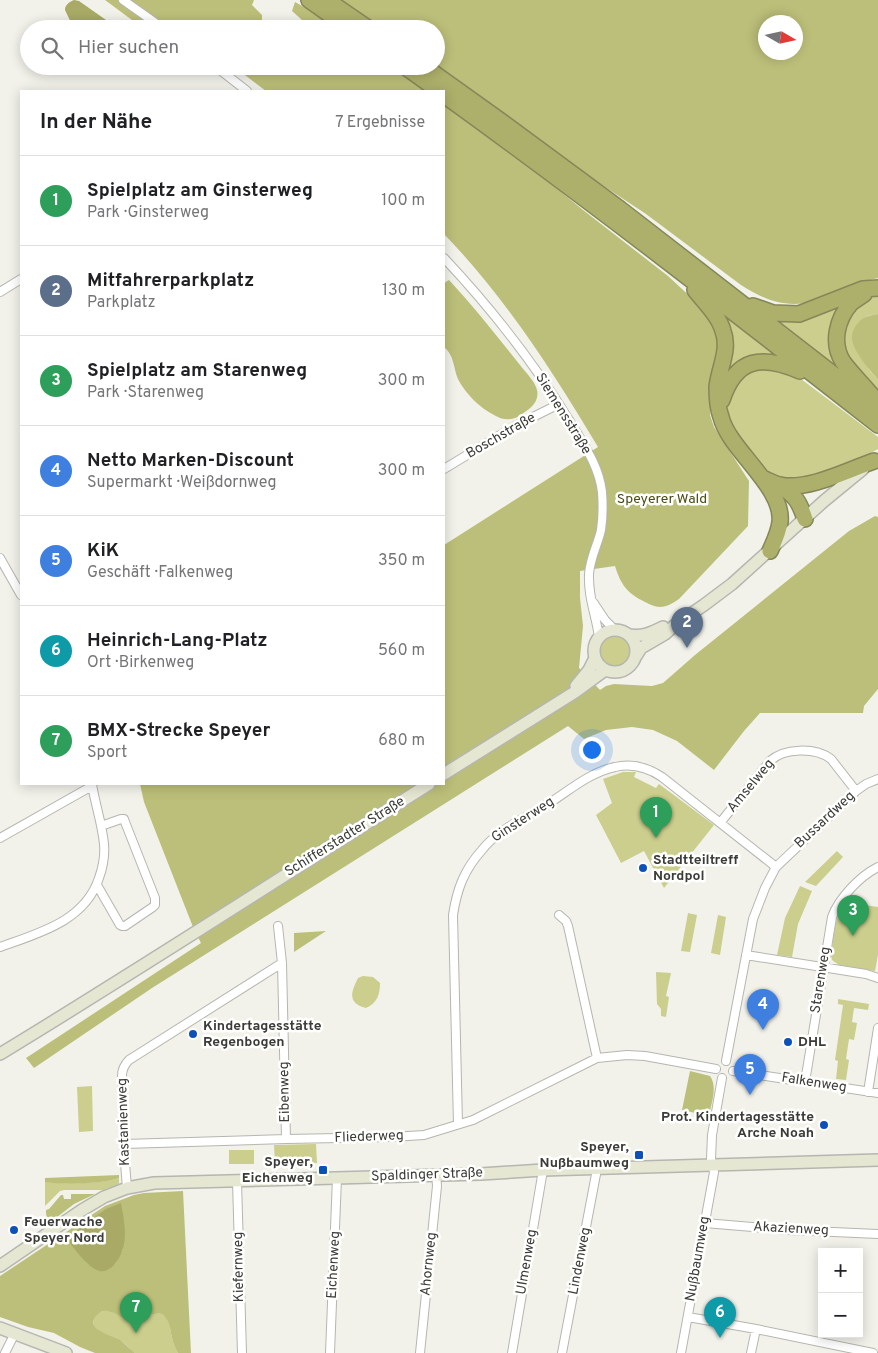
<!DOCTYPE html>
<html lang="de">
<meta charset="utf-8">
<style>
body{margin:0;font-family:Overpass,sans-serif;background:#f2f2f2;color:#202124}
.controls{position:absolute;right:15px;bottom:15px;display:grid;overflow:hidden;border-radius:0px;box-shadow:0 2px 12px #0003}
.controls button{width:45px;height:45px;display:grid;place-items:center;padding:0;border:0;border-bottom:1px solid #e0e0e0;background:#fff;color:#202124;font:25px sans-serif}
.compass{position:absolute;left:758px;top:15px;width:45px;height:45px;border-radius:50%;background:#fff;box-shadow:0 2px 12px #0003;rotate:99deg}
.you{position:absolute;left:591px;top:749px;width:18px;height:18px;margin:-12px;border:4px solid #fff;border-radius:50%;background:#1a73e8;box-shadow:0 0 0 8px #1a73e833}
.badge{display:grid;place-items:center;width:32px;height:32px;border-radius:50%;background:#0d50ba;color:#fff;font-size:16px;font-weight:700}
.pin{position:absolute;translate:-50% -41px;filter:drop-shadow(0 1px 2px #0008)}
.pin::after{content:'';position:absolute;top:26px;width:18px;height:15px;background:inherit;clip-path:polygon(0 0,100% 0,50% 100%)}
.list{margin:0;padding:0;list-style:none}
h2{display:flex;justify-content:space-between;align-items:center;height:65px;margin:0;padding:0 20px;font-size:21px}
h2 small{font-size:16px;font-weight:400;color:#757577}
.list li{display:grid;grid-template-columns:32px 1fr auto;gap:15px;align-items:center;box-sizing:border-box;height:90px;padding:0 20px;border-top:1px solid #e0e0e0}
.list b{display:block;font-size:19px;white-space:nowrap}
.list p{margin:0;font-size:16px;white-space:nowrap;color:#757577}
.list em{font-size:16px;font-style:normal;color:#757577}
.icon{flex:none;width:28px;height:28px;fill:none;stroke:currentColor;stroke-width:2;stroke-linecap:round;stroke-linejoin:round}
.map{position:relative;flex:none;width:878px;height:1353px;overflow:hidden}
.search{position:absolute;background:#fff;box-shadow:0 2px 12px #0003;left:20px;top:20px;width:425px;height:55px;display:flex;align-items:center;gap:12px;box-sizing:border-box;padding:0 18px;border-radius:28px;color:#757577;font-size:19px}
.panel{position:absolute;background:#fff;box-shadow:0 2px 12px #0003;left:20px;top:90px;width:425px;height:695px;border-radius:0px}
.map>svg:first-child{display:block}
.green{fill:#cbce8c}
.forest{fill:#bcbf79;fill-rule:evenodd}
.water{fill:#a8aa65}
.lines{fill:none;stroke-linecap:round;stroke-linejoin:round}
.street-casing{stroke:#b6b6b0;stroke-width:10}
.secondary-casing{stroke:#b6b6b0;stroke-width:14}
.highway-casing{stroke:#858759;stroke-width:18}
.street{stroke:#fff;stroke-width:8}
.secondary{stroke:#e6e7d2;stroke-width:11}
.highway{stroke:#adb06a;stroke-width:15}
.poi-dot{fill:#0d50ba;stroke:#fffffe;stroke-width:2}
.labels{text-anchor:middle;dominant-baseline:central;stroke-width:5;stroke-linejoin:round;paint-order:stroke}
.street-label{font-size:14px;fill:#3b3b39;stroke:#fffffe}
.park-label{font-size:14px;fill:#4a4b16;stroke:#fffffe}
.poi-label{font-size:14px;font-weight:bold;fill:#3b3b39;stroke:#fffffe;text-anchor:start}
</style>
<div class="map">
<svg width="878" height="1353" viewBox="0 0 878 1353">
<rect width="100%" height="100%" fill="#f2f2eb"/>
<path class="green" d="M878,295V314L867,316L861,357L871,372L878,379V394L842,348L847,315L870,296Z
M843,300L840,315L849,377L772,316Z
M713,306L784,360L776,358L724,383Z
M760,365L797,376L878,437V449L844,467L790,482L767,474L747,452L726,415L725,402L733,382Z
M599 651a17 17 0 1 1 34 0a17 17 0 1 1-34 0Z
M623,772H636L634,777L656,788L659,784L714,825L664,888L644,851L621,863L596,815L612,803L603,779Z
M837,851L843,857L816,886L805,882Z
M800,886L812,891L798,924L792,957L777,955L785,918Z
M852,903L878,907V955L875,971L839,965L832,960L831,956C834,939 833,907 852,903Z
M688,913L697,915L690,952L681,951Z
M718,915L726,917L720,955L711,953Z
M656,972L671,973L666,996L669,997L666,1017L661,1016V1009L657,1004Z
M363,976L373,977L380,983C380,995 377,1003 366,1008C347,1003 351,992 358,978Z
M838,999L869,1004L868,1010L854,1008L852,1022L857,1023L854,1040L849,1039L846,1059L849,1060L846,1080L836,1079L838,1061L835,1060L843,1005L838,1004Z
M92,1086L93,1131L79,1132L77,1087Z
M316,1144L317,1163L275,1164L274,1145Z
M229,1150H254V1164H229Z
M119,1178V1184L103,1190H64L60,1191L45,1206V1182C63,1184 103,1184 119,1178Z
M106,1310L145,1318L155,1313L164,1314C170,1322 170,1328 172,1338C173,1343 175,1348 178,1353H135C130,1349 125,1343 119,1340C112,1336 90,1332 94,1319C96,1314 101,1311 106,1310Z"/>
<path class="forest" d="M105,0H254L252,5L262,15V22L265,25L269,22L279,29H144Z
M342,0H878V278C864,281 851,286 837,292C832,295 825,298 819,300C788,309 768,302 741,285L646,214L590,177L514,121L436,66V29H383ZM766,22H796V52H766Z
M295,2L311,11L337,29H298L302,20L292,11Z
M233,66H391L427,91H266Z
M444,103L532,168L583,210L668,276L696,302L717,328L721,348L711,386L710,415L714,427L749,481L748,526L679,599C673,603 667,607 660,607C655,607 649,604 645,602C627,593 621,585 615,566L580,571V598L583,626L579,668L600,690L606,686L614,684L652,686L663,683L695,655L849,531L875,516L878,517V689L864,706L863,713H760L744,731L714,770L677,741L653,730L632,727L606,730L584,739L568,726L152,988L34,1068L26,1058L201,943L193,927L144,802L140,784H444V545L598,447C553,372 505,297 444,234Z
M449,280C474,307 497,336 520,365C525,372 535,381 537,390C540,403 528,410 519,416C511,421 502,420 494,415C480,408 467,395 459,381C453,369 455,356 444,347V283Z
M878,314V379C870,371 856,354 853,343C849,333 857,321 866,317C870,315 874,315 878,314Z
M326,931L294,952V933Z
M690,1071L710,1076C718,1087 711,1104 709,1116L682,1110Z
M119,1175V1178C104,1184 62,1185 45,1182V1178Z
M183,1191L191,1353H178C175,1348 173,1343 172,1338C170,1328 170,1322 163,1314C161,1314 158,1313 156,1314C146,1314 142,1322 130,1320C122,1319 116,1312 108,1311C104,1310 101,1311 98,1314C82,1329 112,1335 120,1340C125,1344 130,1349 135,1353H95L80,1347L54,1333L28,1327L0,1317V1276L105,1206L134,1195L144,1193ZM66,1238L123,1249L116,1262L109,1269L88,1264Z
M71,1194H95L74,1204L52,1221C46,1219 46,1215 46,1210L49,1209L61,1195H63L64,1199H71Z"/>
<path class="water" d="M74,0L79,1L116,27V29H74L65,10C65,5 69,2 74,0Z
M121,1203C125,1225 130,1248 113,1266C109,1270 104,1272 99,1271C87,1267 73,1247 66,1238L106,1209Z"/>
<g class="lines">
<g class="street-casing">
<path id="street" d="M123,0L164,29
M215,66L247,91
M444,258C492,309 534,363 571,423C584,445 599,466 602,492C603,505 603,517 601,530C598,544 590,558 589,574C588,598 596,615 599,637
M0,292L21,279
M444,469L515,426L559,404
M0,558L21,595
M593,602L605,620L615,630
M720,823L770,761C784,748 815,747 831,759L856,791
M0,838L92,786
M97,885L120,925L122,926H125L153,907L155,905V898L125,822L124,819H121L101,826
M559,915L566,921L568,926L597,1058
M278,926L282,963L286,1139
M0,947C39,933 85,921 99,878C103,867 105,855 104,844C102,823 95,804 92,784
M746,955L866,974L878,978
M726,1061L753,919L765,888L776,867L856,791L866,784L878,779
M733,1071L878,1093
M805,1082L832,917C839,898 860,876 878,867
M868,1092L878,1028
M458,1124L453,915C457,889 464,870 482,850C498,829 529,816 551,802C571,789 591,772 615,767C632,763 647,767 662,777L776,867
M124,1144L286,1139L392,1137L424,1135L473,1120L597,1058L627,1055L645,1056L716,1069
M237,1181L242,1353
M127,1188L125,1163L122,1076C122,1069 124,1065 129,1060L282,963
M705,1223L789,1230L878,1234
M688,1317L756,1329L873,1353
M5,1353L15,1333
M330,1353L337,1178
M420,1353L437,1186L436,1174
M512,1353L543,1170
M562,1353L597,1169
M681,1353L713,1178L714,1172L711,1159L712,1135L722,1078
M751,1353L756,1329"/>
</g>
<g class="secondary-casing">
<path id="secondary" d="M594 651a21 21 0 1 1 42 0a21 21 0 1 1-42 0Z
M629,635C643,637 651,633 663,627
M636,656L641,648L665,634L675,625L704,605L732,584L824,501L863,469
M576,686L589,670L595,658
M444,774L575,692L605,670
M0,1054C145,966 286,874 429,784
M0,1266L82,1210L104,1197L127,1188L154,1183L481,1174L543,1170L878,1160
M0,1328L66,1353"/>
</g>
<g class="highway-casing">
<path id="highway" d="M309,0L350,29
M327,0L369,29
M404,66L439,91
M424,66L505,124L620,209L878,409
M444,95C591,201 735,313 878,425
M695,290C705,303 719,316 723,331C730,350 719,368 717,387C717,396 718,409 721,417C729,450 784,487 780,522C779,532 774,542 770,551
M864,294C860,297 855,300 851,303C837,319 831,343 843,362C852,374 864,386 874,398
M753,306L773,313L799,314L863,289L878,288
M722,400C736,357 762,355 800,371
M762,478C768,480 774,484 780,485C808,491 848,470 874,461
M780,485C796,497 799,501 805,519"/>
</g>
<use href="#street" class="street"/>
<use href="#secondary" class="secondary"/>
<use href="#highway" class="highway"/>
</g>
<g class="poi-dot">
<circle cx="643" cy="868" r="5"/>
<circle cx="193" cy="1034" r="5"/>
<circle cx="788" cy="1042" r="5"/>
<circle cx="824" cy="1125" r="5"/>
<rect x="634" y="1150" width="10" height="10" rx="2.5"/>
<rect x="318" y="1165" width="10" height="10" rx="2.5"/>
<circle cx="14" cy="1230" r="5"/>
</g>
<g class="labels">
<g class="street-label">
<text transform="translate(563 414) rotate(58)">Siemensstraße</text>
<text transform="translate(501 436) rotate(-30)">Boschstraße</text>
<text transform="translate(751 786) rotate(-50)">Amselweg</text>
<text transform="translate(523 820) rotate(-33)">Ginsterweg</text>
<text transform="translate(825 820) rotate(-43)">Bussardweg</text>
<text transform="translate(345 837) rotate(-32)">Schifferstadter Straße</text>
<text transform="translate(821 980) rotate(-81)">Starenweg</text>
<text transform="translate(814 1083) rotate(9)">Falkenweg</text>
<text transform="translate(285 1092) rotate(-91)">Eibenweg</text>
<text transform="translate(124 1122) rotate(-92)">Kastanienweg</text>
<text transform="translate(369 1137) rotate(-2)">Fliederweg</text>
<text transform="translate(427 1175) rotate(-2)">Spaldinger Straße</text>
<text transform="translate(791 1229) rotate(3)">Akazienweg</text>
<text transform="translate(698 1259) rotate(-80)">Nußbaumweg</text>
<text transform="translate(580 1261) rotate(-79)">Lindenweg</text>
<text transform="translate(527 1262) rotate(-80)">Ulmenweg</text>
<text transform="translate(429 1264) rotate(-84)">Ahornweg</text>
<text transform="translate(334 1265) rotate(-87)">Eichenweg</text>
<text transform="translate(239 1267) rotate(-91)">Kiefernweg</text>
</g>
<g class="park-label">
<text x="662" y="499">Speyerer Wald</text>
</g>
<g class="poi-label">
<text x="653" y="860">Stadtteiltreff<tspan x="653" dy="16">Nordpol</tspan></text>
<text x="203" y="1026">Kindertagesstätte<tspan x="203" dy="16">Regenbogen</tspan></text>
<text x="798" y="1042">DHL</text>
<text x="814" y="1117" text-anchor="end">Prot. Kindertagesstätte<tspan x="814" dy="16">Arche Noah</tspan></text>
<text x="629" y="1147" text-anchor="end">Speyer,<tspan x="629" dy="16">Nußbaumweg</tspan></text>
<text x="313" y="1162" text-anchor="end">Speyer,<tspan x="313" dy="16">Eichenweg</tspan></text>
<text x="24" y="1222">Feuerwache<tspan x="24" dy="16">Speyer Nord</tspan></text>
</g>
</g>
</svg>
<div class="controls">
<button>+</button>
<button>−</button>
</div>
<svg class="compass" viewBox="-18 -18 36 36"><path d="M0-13l5 13h-10z" fill="#e53935"/><path d="M0 13l5-13h-10z" fill="#757577"/></svg>
<div class="you"></div>
<div class="pin badge" style="left:656px;top:838px;background:#2e9e5b">1</div>
<div class="pin badge" style="left:687px;top:648px;background:#5c6f8a">2</div>
<div class="pin badge" style="left:853px;top:936px;background:#2e9e5b">3</div>
<div class="pin badge" style="left:763px;top:1030px;background:#3f7fe0">4</div>
<div class="pin badge" style="left:750px;top:1095px;background:#3f7fe0">5</div>
<div class="pin badge" style="left:720px;top:1338px;background:#0f9aa8">6</div>
<div class="pin badge" style="left:136px;top:1333px;background:#2e9e5b">7</div>
<div class="search"><svg class="icon" aria-label="search" viewBox="0 0 24 24"><circle cx="10" cy="10" r="6"/><path d="M15 15l6 6"/></svg>Hier suchen</div>
<section class="panel">
<h2>In der Nähe<small>7 Ergebnisse</small></h2>
<ul class="list">
<li><span class="badge" style="background:#2e9e5b">1</span><div><b>Spielplatz am Ginsterweg</b><p>Park · Ginsterweg</p></div><em>100 m</em></li>
<li><span class="badge" style="background:#5c6f8a">2</span><div><b>Mitfahrerparkplatz</b><p>Parkplatz</p></div><em>130 m</em></li>
<li><span class="badge" style="background:#2e9e5b">3</span><div><b>Spielplatz am Starenweg</b><p>Park · Starenweg</p></div><em>300 m</em></li>
<li><span class="badge" style="background:#3f7fe0">4</span><div><b>Netto Marken-Discount</b><p>Supermarkt · Weißdornweg</p></div><em>300 m</em></li>
<li><span class="badge" style="background:#3f7fe0">5</span><div><b>KiK</b><p>Geschäft · Falkenweg</p></div><em>350 m</em></li>
<li><span class="badge" style="background:#0f9aa8">6</span><div><b>Heinrich-Lang-Platz</b><p>Ort · Birkenweg</p></div><em>560 m</em></li>
<li><span class="badge" style="background:#2e9e5b">7</span><div><b>BMX-Strecke Speyer</b><p>Sport</p></div><em>680 m</em></li>
</ul>
</section>
</div>
